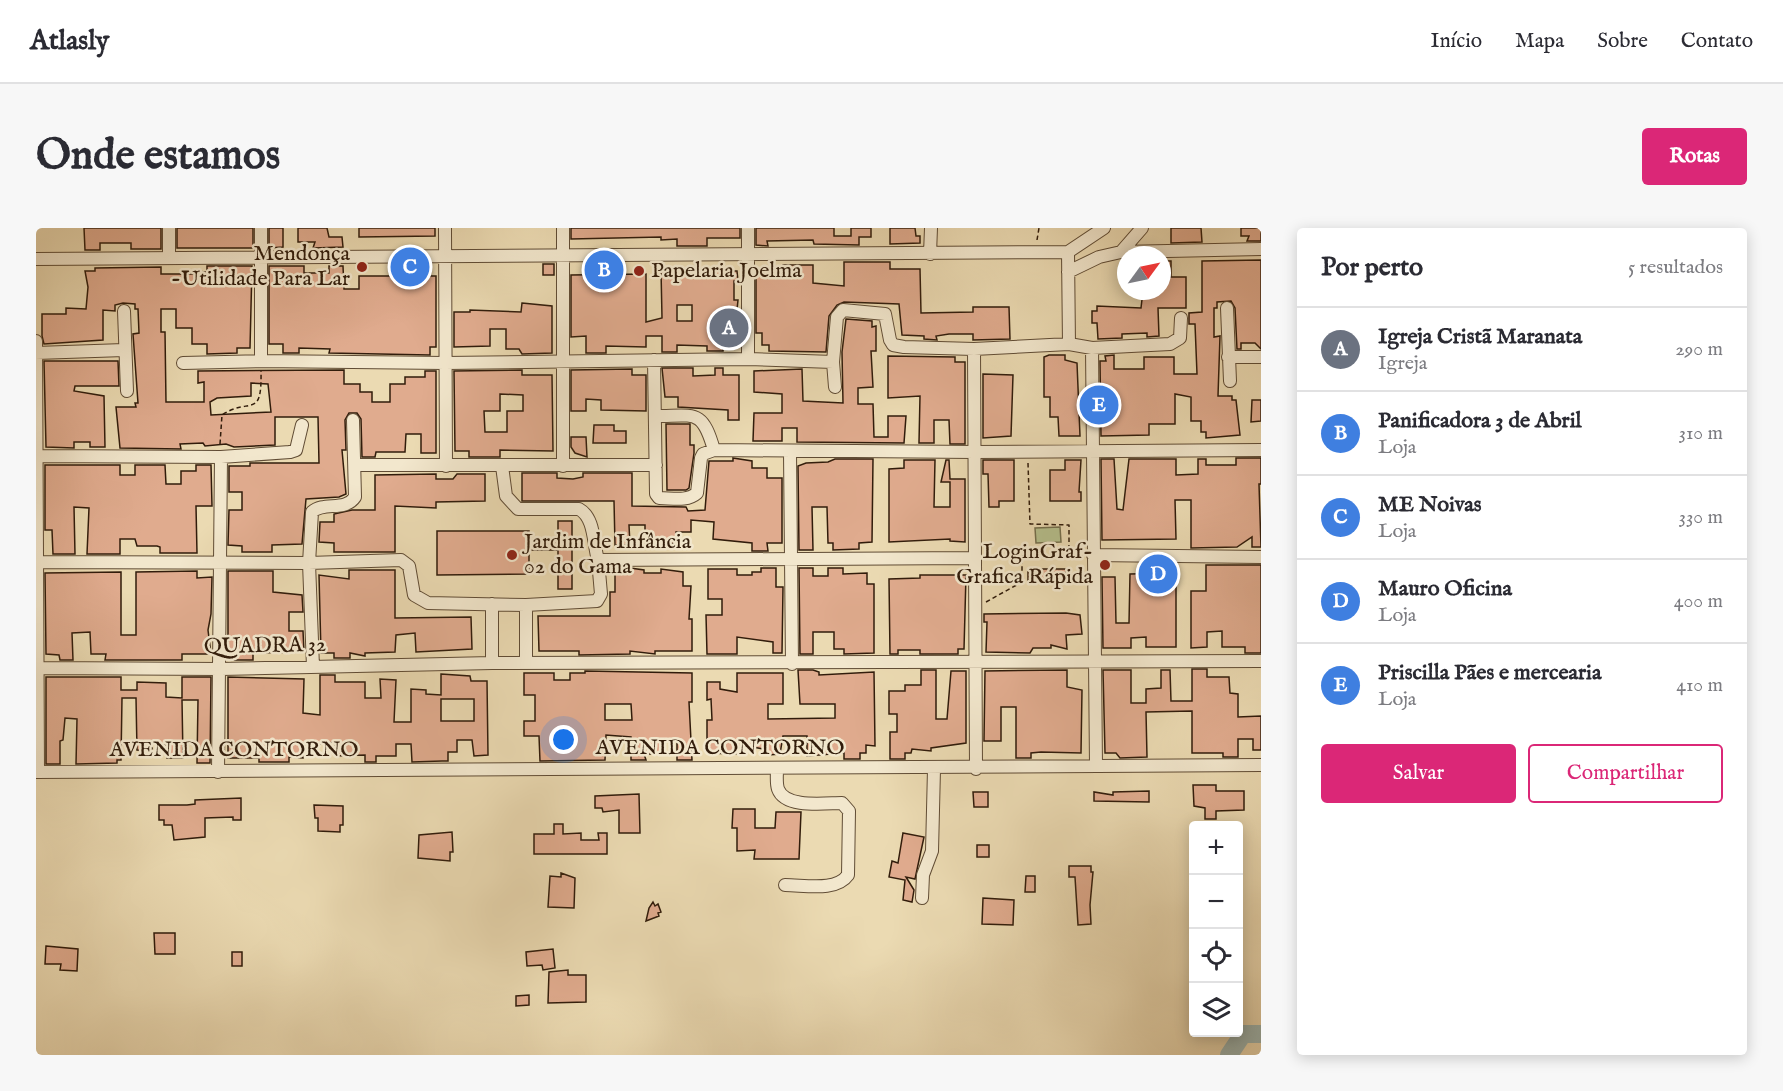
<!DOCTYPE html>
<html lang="pt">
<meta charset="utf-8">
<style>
body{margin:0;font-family:"IM FELL English",serif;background:#f7f7f7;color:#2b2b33}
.controls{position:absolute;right:18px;bottom:18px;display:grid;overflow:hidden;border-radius:6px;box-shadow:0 3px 15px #0003}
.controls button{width:54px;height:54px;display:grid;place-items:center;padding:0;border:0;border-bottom:2px solid #e1e1e2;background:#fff;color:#2b2b33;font:30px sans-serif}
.compass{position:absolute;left:1081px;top:18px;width:54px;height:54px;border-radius:50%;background:#fff;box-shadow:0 3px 15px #0003;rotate:57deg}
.you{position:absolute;left:528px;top:512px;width:21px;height:21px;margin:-15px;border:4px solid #fff;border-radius:50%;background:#1a73e8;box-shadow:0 0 0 9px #1a73e833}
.badge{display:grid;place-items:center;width:39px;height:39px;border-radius:50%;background:#db2777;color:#fff;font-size:20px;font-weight:700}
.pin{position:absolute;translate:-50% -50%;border:3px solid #fff;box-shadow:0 2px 6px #0006}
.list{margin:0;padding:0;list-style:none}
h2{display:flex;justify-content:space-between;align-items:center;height:78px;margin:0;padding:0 24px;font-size:26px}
h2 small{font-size:20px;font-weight:400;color:#7c7c81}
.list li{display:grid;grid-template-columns:39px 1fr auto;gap:18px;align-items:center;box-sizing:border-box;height:84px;padding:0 24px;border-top:2px solid #e1e1e2}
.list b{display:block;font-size:22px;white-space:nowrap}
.list p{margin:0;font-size:20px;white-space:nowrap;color:#7c7c81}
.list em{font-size:20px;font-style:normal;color:#7c7c81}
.actions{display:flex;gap:12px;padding:18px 24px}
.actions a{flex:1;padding:14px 0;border:2px solid #db2777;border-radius:6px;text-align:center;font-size:21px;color:#db2777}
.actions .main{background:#db2777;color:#fff}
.icon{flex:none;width:33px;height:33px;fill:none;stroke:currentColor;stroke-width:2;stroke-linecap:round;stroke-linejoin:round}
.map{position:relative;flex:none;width:1225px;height:827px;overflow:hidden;border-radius:6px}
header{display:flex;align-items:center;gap:36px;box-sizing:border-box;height:84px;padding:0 30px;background:#fff;border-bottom:2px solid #e1e1e2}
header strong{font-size:28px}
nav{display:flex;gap:33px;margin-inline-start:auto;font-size:21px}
.intro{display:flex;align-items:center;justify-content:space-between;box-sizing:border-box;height:144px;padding:0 36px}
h1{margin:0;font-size:42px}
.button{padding:15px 27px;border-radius:6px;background:#db2777;color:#fff;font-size:21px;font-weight:700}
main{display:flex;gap:36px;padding:0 36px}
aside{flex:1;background:#fff;border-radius:6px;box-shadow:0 3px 15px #0003}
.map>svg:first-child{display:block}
.pitch{fill:#b6c08d;stroke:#746e4c;stroke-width:1.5}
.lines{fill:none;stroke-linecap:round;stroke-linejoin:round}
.river{stroke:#9cb8b6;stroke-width:18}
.building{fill:#e0ab8e;stroke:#311c0b;stroke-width:1.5;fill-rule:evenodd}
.minor-casing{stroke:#604c35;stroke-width:14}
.path{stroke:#311c0b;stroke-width:1.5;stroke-dasharray:4.5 3;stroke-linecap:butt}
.minor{stroke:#f2e7cd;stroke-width:12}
.poi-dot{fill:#8f2418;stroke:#f2e7cd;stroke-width:2}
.labels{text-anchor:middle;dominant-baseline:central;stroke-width:5;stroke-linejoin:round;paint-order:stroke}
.poi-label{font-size:22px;fill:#311c0b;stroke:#f2e7cd;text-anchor:end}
.street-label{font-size:22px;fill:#311c0b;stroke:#f2e7cd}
</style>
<header>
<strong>Atlasly</strong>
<nav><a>Início</a><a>Mapa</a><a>Sobre</a><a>Contato</a></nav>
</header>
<div class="intro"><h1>Onde estamos</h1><a class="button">Rotas</a></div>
<main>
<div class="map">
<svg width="1225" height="827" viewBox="0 0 1225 827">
<rect width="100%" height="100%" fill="#ebdab2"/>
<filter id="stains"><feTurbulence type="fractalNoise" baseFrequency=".00333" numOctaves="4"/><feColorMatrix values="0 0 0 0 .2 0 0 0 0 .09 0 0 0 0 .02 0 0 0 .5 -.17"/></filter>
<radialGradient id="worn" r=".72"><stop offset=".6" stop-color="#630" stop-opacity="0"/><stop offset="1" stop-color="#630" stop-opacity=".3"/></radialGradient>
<path class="pitch" d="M1024,299L1025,314L1000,315L999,300Z"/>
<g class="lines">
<path class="river" d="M1193,827L1207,806H1225"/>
</g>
<path class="building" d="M48,0H125V21H95V15H64V22H49Z
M141,0H217V20H141Z
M233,0H247V19L233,20Z
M262,0H291L293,9H306L307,19L277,20L279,14H262Z
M323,0H399V8L323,9Z
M535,0H704V10H671V18H641V11L625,12V9L535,11Z
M720,0H798V8H815V0H835V9H823V17L778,16L777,12L731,13L732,18L720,17Z
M854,0H879L880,8H884V15L854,16Z
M1135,0H1165L1166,14L1135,15Z
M1205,0H1225V13H1211L1213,8H1205Z
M1225,32V121L1219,115H1205V121H1201L1199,80L1195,73L1181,74V80H1178V109L1184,108L1182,168H1196V172H1200L1204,207L1170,210V204H1165V193H1155V169L1139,166V196H1113V207L1065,208L1064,133H1070L1069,128L1078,127V141H1108V129H1138V146H1161L1159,96H1153V85L1166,84V33Z
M1126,33H1135V49H1150V80H1122L1123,108L1111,109V105L1086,106V110L1062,111L1061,95H1056V83H1061V78L1105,80L1107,63H1126Z
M808,34H854V41H884L885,85L937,84V79H973L974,111L937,112V106H913L900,108L901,112L888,111V108L866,107L863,76L808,74L801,77L793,88L790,124L733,123V117H726V105H720V42L747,45V37H777V55L808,58Z
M507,36H518V47H507Z
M171,38H216L214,120H201V125L171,126V116H156V100H140V81H125V104H129L130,174H168V154L162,155V143L308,142V156H324V164H336V174H354V156H369V149H389V143H400V225H385V206H370L369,224H340L339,229H326L325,191L321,185H313L309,192L310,222H306L310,266L303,269L270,271L266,316L236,317V324H206V318L192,317L193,282H206V264H193V238H214V235H283L282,189H239V217L198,219L190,216L169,218L167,215L144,216L145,221L84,220L80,179H100L99,175H102L97,106L103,105L102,81H99V76L87,75L79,77V83L67,82V112L8,116L6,108V86H30V80L50,81L52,59L49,43H59V40L125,39V46H159V43L171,44ZM215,155L232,156L235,184L175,187L174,174L181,170L215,168Z
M233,38H268V45H293V38H307L308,61H323V48H400V119H394V127L293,125L294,121L263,120V125H247V116H233Z
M677,41V43H701L702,53H698V72H702L701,82L704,84L702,117H687V123H671V118L641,117V124H626V108H610V119L570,118V125H550V108L535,109V47L610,46V94L626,90L625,42ZM641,77H656V93H641Z
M486,75L516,78V125L486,126L483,121H470V101H454V118L418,119V84H434V82L485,84Z
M810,91L836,93V99L840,98V123H835L837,159L822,160V176H837L838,209H852V188H870L868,215L761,214V200H746V213H717L718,185H746V166L718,164V143L766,141L767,173L807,175L806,124Z
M1013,127H1029V132L1041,135L1044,208H1023L1022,189H1014V169H1008V129Z
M852,128L919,129V134H929V216H914L913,192H898V215H883L884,168L852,170Z
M8,133H82L83,158H39L38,163L68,168L69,219H54V214H38V220L10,219Z
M626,140H657V148L679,147V140H687V147H703V192H692V182L642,179V169H629Z
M596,141V147H610V183L565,182V172L550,171V183H535V142Z
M486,142V147H516L517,223L464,222V229H433V223H419L418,143ZM464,166L487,167V183H471V204H449L448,183H464Z
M947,146L977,147L975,208L947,210Z
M1216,172H1225V193L1215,194Z
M630,196H654V217H658V225L653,260L650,262H631Z
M558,197H578V203H590V215H557Z
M535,209H550L551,229L539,225L535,219Z
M697,230L716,233V240H731V250H746V315H731L732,323H716V315L677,311L678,294L655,292V304H640V315L609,316V297H593L594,317H579L578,273H486V245H521V250L537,251L547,249V245H596V278L650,279L652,283L669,282L673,233H697Z
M1200,230H1225V256H1223L1225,319H1216V309L1201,319L1155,320V272H1139L1140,311L1066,312L1065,231H1078L1081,281L1087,282L1093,231H1140V247L1162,246V231H1170V237H1200Z
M799,231H837L836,314L823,315V321L797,322V315H792L791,279H776L777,322H763L762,238L770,235L792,234Z
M868,232H899L898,279H914V254H905L910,232H913L914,251H929V314L914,313V311L853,314V241L868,240Z
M947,232H978V273H963V279H953L952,246H947Z
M1029,232H1045L1043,264H1045V273H1014V242H1029Z
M9,237H84V247H99V237H129L130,256H145V243H160V237H175L176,278H160L161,325H124V319L121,318H101L99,311H84V326H51L53,280L38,279L39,326H17L16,302H9Z
M400,246V251H417L421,246H449V273L400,274V280L359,278V324H298V315L283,314L284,294H298V286L316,282H339V247Z
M522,293H536V361H522V322H493V346L401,347V303H493V314H522Z
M1170,337H1225V425H1209V419H1186V403L1171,404V419L1155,420V363H1170Z
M594,340L608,342V345H625V341L647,344V358H655L653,391H656V423H619V426L594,423V426L543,427V423H503L502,388H574V364H579V341Z
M725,340H740V359H747L746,425H737V414L701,409V426H671L670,387H686V371H672V341H701V347H716V344H725Z
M763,340H777V348H792V340H807V346L831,345V356H838V425L808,426V421H798V404H777V426H764Z
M992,341H1030V354L992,353Z
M313,342H359V390L435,389L436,421L380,424L379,405L360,407L359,424L329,425V428L314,425V430H298V425H285L283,347L313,351Z
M161,343V350L176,349L175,386L172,402L175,426H146V432H69L70,426H55L54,404L36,405L37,432H24L23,427L10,426L9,345L85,344V407H100V344Z
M192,343H237V364L266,367L267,384H253V403H267L268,424L217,425V432H198V428H192Z
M1140,345V419H1110V409L1095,410V420H1067L1066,349H1079L1080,395H1093L1094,346Z
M884,347H930L928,421H922V426H884V422H862V426H854L853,351L884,350Z
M1030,385L1044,387L1046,406L1030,407L1031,421L1015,417V420H997L994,425L950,424L951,394H948V386Z
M1156,441H1171V449H1193L1194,465L1202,466V489L1225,488V522H1217V511H1202V529H1187V525H1156V483L1110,484L1111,529L1084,530L1080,525H1069L1067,442H1095V475H1110V461L1125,460V442H1134L1135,473H1156Z
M762,442H777L783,444V447L838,444L839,518L830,517V525H824V531H808V525L771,528V508H747L744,526L732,527L727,521L717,519L700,520V526L671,525V492H676L675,471L671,472V454H684V461L701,464V445H747V476H732V491L799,490V476H764Z
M900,442V491H911L915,443H930V515L895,520V523L876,521L875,525H869V531H854V504H861V486H853V463H869V457H885V442Z
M1031,442V459L1046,462L1045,525L1005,524L995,525V530H980V479H965V513H948L949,443Z
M549,443L656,445V474H653L656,532H641V512L625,511V526H608L610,532H595V509L570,507L569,532L504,533L503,508H488V493H499V467H488V445H518V452H534V445H549ZM569,476H595L596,492H569Z
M405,446L434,448L435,453H451L452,527L438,528L436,512H421V524H412V533H406L376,534L375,516H360V528H340V534H329V527L299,528V514L267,518V530L253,529V534H223V530H192V449L268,451L267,485L284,487V447H299V454H329V470H345L344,451L360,452L358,494H375V461L390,462V466L405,467ZM405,471H438V493H405Z
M10,449H85V462H101V454L130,455V469L146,470V449H175L174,535H161L162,472H146L147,530H131V517L116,516V523L101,522L100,470H86L85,532H81V535L40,536L41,491L29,490L27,512L24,513V536H10Z
M1157,557H1180V563H1208V582L1180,583V591H1169V580L1158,578Z
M1113,563V574L1058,573V564L1077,567V564Z
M937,564H952V579H938Z
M603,566L604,605H583V582L567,584L566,580H559V568Z
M205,570V592H197V589L169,590V609L138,612L136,597H128V592H123V577H151L159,576V572Z
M278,577L307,578V597H304V604L282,603V590H279Z
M697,581H719V600H739L740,584H765L763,631H718L719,622L701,623V600H696Z
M518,596H527V606L545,605V612H563L562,605H571V626H498V606H518Z
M416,604L417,624H414V633L382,630L383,607Z
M867,605L888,609L879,651L870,649L878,662L876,674L867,672L869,652L853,649L856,633L862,635Z
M941,617H953V629H941Z
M1033,638H1055V644H1057L1054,677L1055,696L1042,697L1039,649H1033Z
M525,645L539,650L538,680L512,679L514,648L525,649Z
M990,648H999V664H989Z
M947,670L978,672L977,697L946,696Z
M617,674L619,678L622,676L625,684L622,685L623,688L610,693L613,680Z
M118,705H139V726H119Z
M10,718L42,721L41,743L24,742L25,736H9Z
M517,721L519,740L507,742L506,737L491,738L490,724Z
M196,724H206V738H196Z
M532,742V747H550V774L512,775L513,744Z
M493,767V777L480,778V768Z"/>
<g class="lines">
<g class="minor-casing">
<path id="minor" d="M133,0V30
M409,0L410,238
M1032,24L1033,116
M1085,24L1106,0
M894,26L895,0
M0,31L1032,24L1068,0
M1032,44L1063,29L1085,24L1225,21
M1191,80L1194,153
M88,83L91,163
M0,113L2,544
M1056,120L1060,538
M938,121L940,541
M0,125L88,122
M1192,129H1225
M712,131V0
M618,132L620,266L623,270C636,270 651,274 661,265L665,230L667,226L678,222L939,224L1225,222
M225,133L409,135L712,131L797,134L799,159
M797,134L801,89L807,82L849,86L854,112L857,117L868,119L938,121L1033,116L1056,120L1134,116L1144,110L1145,90
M147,135L225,133V0
M619,188C659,188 666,180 678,222
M754,224L756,436
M2,228L185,229L254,224L260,222L266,197
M319,237H620
M466,238L470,268L482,281H543C559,290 557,315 562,332
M527,238V0
M1057,327L1225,329
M0,334L273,335L365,332L373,338L378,367L392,375L490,377L561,373L565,366L562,332L939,330
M490,377V435
M456,435V376
M277,439L273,335L276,284C288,273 309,284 319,269L317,192
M3,440L185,441L456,435L1225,433
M741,541C741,547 740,555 742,561C749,581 790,575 806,575L813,583L812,647C800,664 769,657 749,657
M0,544L1225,537
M182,544L185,229
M886,670L887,647L896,623L898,541"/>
</g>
<path class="path" d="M1001,12L1003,0
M184,216L186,187C214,168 226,193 225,143
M992,235L994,296L1033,297V328
M951,321L954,328H1047
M950,374L986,354V329"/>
<use href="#minor" class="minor"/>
</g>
<g class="poi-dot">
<circle cx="326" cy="39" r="6"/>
<circle cx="603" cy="43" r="6"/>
<circle cx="476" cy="327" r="6"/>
<circle cx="1069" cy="337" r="6"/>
</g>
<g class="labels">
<g class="poi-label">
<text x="314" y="26">Mendonça<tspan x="314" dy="25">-Utilidade Para Lar</tspan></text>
<text x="615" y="43" text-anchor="start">Papelaria Joelma</text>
<text x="488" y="314" text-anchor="start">Jardim de Infância<tspan x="488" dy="25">02 do Gama</tspan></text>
<text x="1057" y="324">LoginGraf-<tspan x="1057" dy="25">Grafica Rápida</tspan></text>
</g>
<g class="street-label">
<text transform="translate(229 418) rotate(-1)">QUADRA 32</text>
<text x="684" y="520">AVENIDA CONTORNO</text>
<text x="198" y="522">AVENIDA CONTORNO</text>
</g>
</g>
<rect width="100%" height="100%" filter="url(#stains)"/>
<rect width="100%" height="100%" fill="url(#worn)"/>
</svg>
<div class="controls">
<button>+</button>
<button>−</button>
<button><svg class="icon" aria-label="locate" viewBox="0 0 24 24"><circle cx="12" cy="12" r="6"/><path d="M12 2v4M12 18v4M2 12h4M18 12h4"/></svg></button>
<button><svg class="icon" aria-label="layers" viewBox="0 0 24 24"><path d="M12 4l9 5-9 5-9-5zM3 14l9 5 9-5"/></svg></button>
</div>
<svg class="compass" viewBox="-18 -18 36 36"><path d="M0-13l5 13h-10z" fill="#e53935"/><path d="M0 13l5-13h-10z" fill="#7c7c81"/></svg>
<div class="you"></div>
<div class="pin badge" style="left:693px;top:100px;background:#6b7280">A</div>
<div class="pin badge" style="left:568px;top:42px;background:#3f7fe0">B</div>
<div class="pin badge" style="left:374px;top:39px;background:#3f7fe0">C</div>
<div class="pin badge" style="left:1122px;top:346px;background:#3f7fe0">D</div>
<div class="pin badge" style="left:1063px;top:177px;background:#3f7fe0">E</div>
</div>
<aside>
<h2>Por perto<small>5 resultados</small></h2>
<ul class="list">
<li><span class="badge" style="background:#6b7280">A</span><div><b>Igreja Cristã Maranata</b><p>Igreja</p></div><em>290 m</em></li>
<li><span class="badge" style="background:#3f7fe0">B</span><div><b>Panificadora 3 de Abril</b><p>Loja</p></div><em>310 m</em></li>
<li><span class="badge" style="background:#3f7fe0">C</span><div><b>ME Noivas</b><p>Loja</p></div><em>330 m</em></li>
<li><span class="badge" style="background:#3f7fe0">D</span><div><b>Mauro Oficina</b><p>Loja</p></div><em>400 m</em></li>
<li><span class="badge" style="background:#3f7fe0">E</span><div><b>Priscilla Pães e mercearia</b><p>Loja</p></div><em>410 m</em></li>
</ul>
<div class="actions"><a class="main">Salvar</a><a>Compartilhar</a></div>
</aside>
</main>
